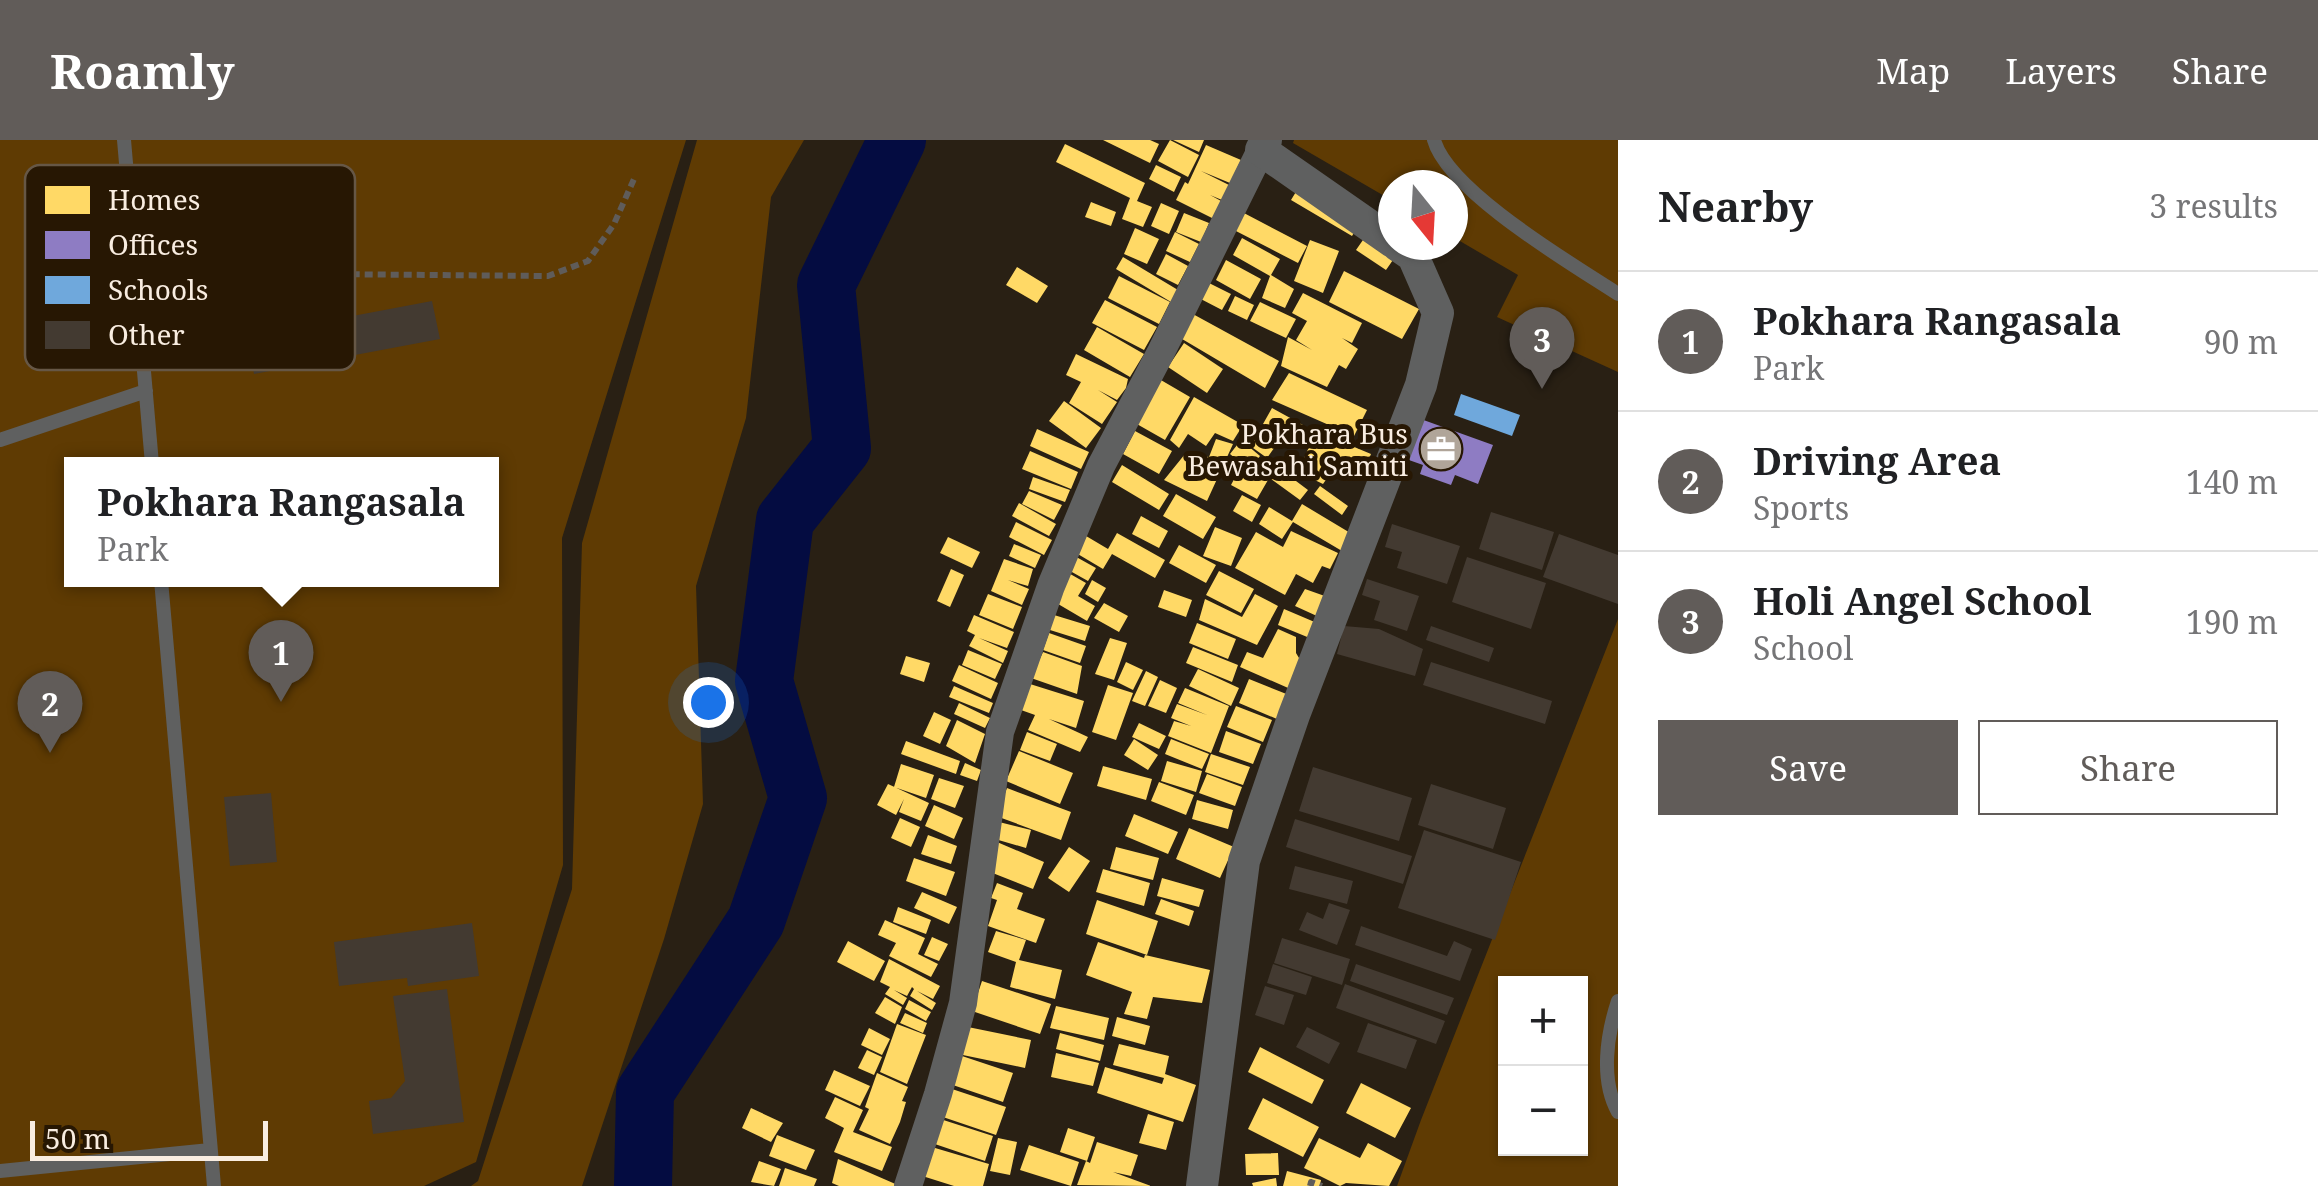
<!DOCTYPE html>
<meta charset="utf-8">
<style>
body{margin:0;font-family:"Noto Serif",serif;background:#f6f6f6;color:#202124}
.controls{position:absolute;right:30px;bottom:30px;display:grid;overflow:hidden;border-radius:0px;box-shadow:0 2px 8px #0004}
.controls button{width:90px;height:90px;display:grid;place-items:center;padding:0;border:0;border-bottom:2px solid #e0e0e0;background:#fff;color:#202124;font:50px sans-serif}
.compass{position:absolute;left:1378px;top:30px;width:90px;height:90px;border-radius:50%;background:#fff;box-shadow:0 2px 8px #0004;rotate:162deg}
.scale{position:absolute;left:30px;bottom:25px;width:238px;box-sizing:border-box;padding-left:10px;border:5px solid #f9ede1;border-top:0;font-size:28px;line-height:35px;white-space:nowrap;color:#f9ede1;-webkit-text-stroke:8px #271703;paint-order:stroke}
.you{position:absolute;left:708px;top:562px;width:35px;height:35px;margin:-25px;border:8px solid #fff;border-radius:50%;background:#1a73e8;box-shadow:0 0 0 15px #1a73e833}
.badge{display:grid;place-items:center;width:65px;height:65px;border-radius:50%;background:#615c59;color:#fff;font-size:32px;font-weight:700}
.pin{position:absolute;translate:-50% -82px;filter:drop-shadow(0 2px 5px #0008)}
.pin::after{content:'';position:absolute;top:52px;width:35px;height:30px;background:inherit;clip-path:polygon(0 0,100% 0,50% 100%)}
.popup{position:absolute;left:64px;top:317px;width:435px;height:130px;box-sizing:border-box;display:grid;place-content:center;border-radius:0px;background:#fff;filter:drop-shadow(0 2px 8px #0005);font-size:32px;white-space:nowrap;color:#757577}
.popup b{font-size:38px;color:#202124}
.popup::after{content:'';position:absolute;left:50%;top:100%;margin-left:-20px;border:20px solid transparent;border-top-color:#fff}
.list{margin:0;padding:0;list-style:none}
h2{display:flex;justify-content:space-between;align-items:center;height:130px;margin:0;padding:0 40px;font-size:42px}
h2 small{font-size:32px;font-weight:400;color:#757577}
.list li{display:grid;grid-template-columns:65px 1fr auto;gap:30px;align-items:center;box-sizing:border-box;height:140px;padding:0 40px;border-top:2px solid #e0e0e0}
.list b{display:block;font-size:38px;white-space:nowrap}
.list p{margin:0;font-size:32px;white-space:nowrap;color:#757577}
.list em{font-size:32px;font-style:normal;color:#757577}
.actions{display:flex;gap:20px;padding:30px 40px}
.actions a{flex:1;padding:22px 0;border:2px solid #615c59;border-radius:0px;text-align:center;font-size:35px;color:#615c59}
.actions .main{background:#615c59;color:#fff}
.map{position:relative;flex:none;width:1618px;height:1046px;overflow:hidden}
header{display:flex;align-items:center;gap:60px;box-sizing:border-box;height:140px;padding:0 50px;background:#615c59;color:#fff}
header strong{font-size:48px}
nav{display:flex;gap:55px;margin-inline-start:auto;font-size:35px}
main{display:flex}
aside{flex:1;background:#fff}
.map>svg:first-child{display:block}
.green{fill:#5f3b03;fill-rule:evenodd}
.homes{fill:#ffd966}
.offices{fill:#8e7cc3}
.schools{fill:#6fa8dc}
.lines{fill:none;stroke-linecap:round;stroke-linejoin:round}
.river{stroke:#040c41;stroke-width:58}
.building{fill:#433a31}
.path{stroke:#5f5c5a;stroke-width:6;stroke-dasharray:8 5;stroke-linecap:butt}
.service{stroke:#5f6060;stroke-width:14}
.minor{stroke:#5f6060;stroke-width:28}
.tertiary{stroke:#5f6060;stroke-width:32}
.labels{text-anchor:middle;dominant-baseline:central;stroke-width:10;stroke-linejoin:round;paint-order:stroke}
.poi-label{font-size:28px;fill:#f9ede1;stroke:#271703;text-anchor:end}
.key{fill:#271703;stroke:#665746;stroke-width:2.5}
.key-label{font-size:28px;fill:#f9ede1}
</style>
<header>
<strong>Roamly</strong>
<nav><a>Map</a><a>Layers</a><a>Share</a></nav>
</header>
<main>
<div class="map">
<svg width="1618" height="1046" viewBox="0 0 1618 1046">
<rect width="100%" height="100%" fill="#292014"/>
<path class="green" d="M0,0H686L562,398L563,725L476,1022L424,1046H0ZM71,324H491V440H71Z
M697,0H804L771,57L746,278L696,446L703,664L664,799L582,1046H471L478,1041L572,749L582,403Z
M1294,0H1618V232L1497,177L1518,135L1453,97V45H1393V61L1293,3Z
M1618,479V1046H1397L1421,980ZM1506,844H1580V1008H1506Z"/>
<path class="homes" d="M1103,0H1150L1159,4L1150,23Z
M1170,0L1199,15L1188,37L1158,21Z
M1173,0H1204L1199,12Z
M1065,4L1145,43L1137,61L1152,67L1143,87L1122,79L1130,58L1056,22Z
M1206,5L1241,20L1230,43L1201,31L1229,45L1222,60L1210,55L1223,62L1214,79L1176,60L1185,42L1188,44Z
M1156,25L1181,37L1174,52L1149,39Z
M1305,37L1366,73L1352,96L1291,60Z
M1091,62L1116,72L1111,86L1085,77Z
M1161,63L1179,71L1169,94L1151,86Z
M1242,72L1307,106L1298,123L1232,89Z
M1184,73L1209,83L1201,102L1176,92Z
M1372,87L1402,107L1386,130L1356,110Z
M1135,88L1159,99L1147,124L1124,114Z
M1175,92L1199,104L1190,122L1166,111Z
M1242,98L1280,119L1271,135L1294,149L1285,168L1262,158L1270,136L1233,115Z
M1310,100L1339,111L1323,153L1294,141Z
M1166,114L1188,126L1178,145L1156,134Z
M1123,117L1178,150L1171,162L1116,129Z
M1226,120L1261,139L1250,159L1216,140Z
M1017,127L1048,146L1037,163L1006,145Z
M1344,131L1419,169L1402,199L1329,162Z
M1119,136L1170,162L1159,184L1108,158Z
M1203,140L1231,154L1222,170L1195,156Z
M1303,153L1362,183L1352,203L1342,198L1358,209L1346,229L1339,225L1327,247L1281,226L1288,197L1312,210L1296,200L1307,181L1292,173Z
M1235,156L1254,165L1247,180L1228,171Z
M1105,160L1157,187L1144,210L1092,183Z
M1260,162L1296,179L1286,198L1250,181Z
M1191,173L1279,221L1265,248L1177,196Z
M1097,187L1144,214L1130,237L1084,210Z
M1184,203L1223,229L1207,253L1168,227Z
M1076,214L1128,239L1126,248L1117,260L1098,250L1117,262L1102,284L1069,263L1081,242L1066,235Z
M1289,233L1367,270L1354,296L1272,260Z
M1154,236L1190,257L1165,300L1128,279Z
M1194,257L1243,285L1233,301L1215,293L1206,306L1188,294L1179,308L1170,300Z
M1064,261L1101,288L1086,308L1049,281Z
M1272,268L1303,285L1294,301L1263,284Z
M1252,286L1277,304L1267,318L1242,300Z
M1037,289L1089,312L1081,329L1030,306Z
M1135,291L1172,311L1159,334L1123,314Z
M1316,291L1371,314L1362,335L1337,324L1323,344L1298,332Z
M1216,299L1233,304L1207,361L1164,340L1185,314L1209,317Z
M1241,300L1260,316L1249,330L1230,314Z
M1030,311L1078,332L1071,349L1022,329Z
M1272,323L1308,350L1300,360L1264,334Z
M1122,325L1169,354L1159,370L1112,342Z
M1241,326L1268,340L1257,359L1231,345Z
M1033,337L1070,350L1065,362L1029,349Z
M1320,346L1348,366L1342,375L1314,354Z
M1029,351L1062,365L1054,380L1022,364Z
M1176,354L1216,377L1203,399L1163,376Z
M1242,355L1261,365L1252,382L1233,371Z
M1019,363L1056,384L1049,396L1012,376Z
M1302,364L1352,394L1342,411L1293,382L1282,399L1259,384L1269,367L1292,381Z
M1141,376L1168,391L1159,408L1132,394Z
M1016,382L1052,400L1044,415L1009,397Z
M1215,387L1242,398L1231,426L1203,416Z
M1291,391L1338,413L1330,429L1322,426L1313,443L1296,434L1285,455L1235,428L1256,392L1283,407Z
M1081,393L1108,409L1117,393L1165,420L1155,438L1112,414L1103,429L1071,410Z
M948,397L980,412L972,428L940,413Z
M1014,404L1041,415L1035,428L1009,416Z
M1179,405L1216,425L1206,443L1169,423Z
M1071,414L1096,428L1088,441L1063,427Z
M1004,419L1033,429L1028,446L1008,440L1029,449L1022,465L991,451Z
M951,429L964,435L950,467L937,461Z
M1065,431L1086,443L1078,456L1095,466L1087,481L1053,461Z
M1219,431L1254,449L1241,473L1206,455Z
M1092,440L1106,448L1098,462L1085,454Z
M1305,449L1336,460L1330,482L1295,466Z
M1164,450L1192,460L1186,477L1158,467Z
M988,454L1022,467L1013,489L979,475Z
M1255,454L1278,466L1257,505L1199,480L1205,459L1242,477Z
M1104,463L1128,476L1119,492L1094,478Z
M1284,469L1324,486L1317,501L1278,485Z
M974,475L1014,492L1007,508L979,498L1008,511L1003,523L969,506L975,495L967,491Z
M1054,475L1090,486L1085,501L1050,490Z
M1197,483L1236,499L1228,519L1189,503Z
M1278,489L1296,497V513L1305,528L1295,551L1240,527L1247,512L1263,518Z
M1049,493L1086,506L1080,523L1043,510Z
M1110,498L1127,503L1114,540L1095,534Z
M1193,507L1238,525L1232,542L1186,523Z
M968,510L1002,524L995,539L962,525Z
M1043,512L1082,526L1077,554L1031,538Z
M906,516L930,523L924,542L900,534Z
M1126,522L1143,530L1133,550L1117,542Z
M959,525L998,543L991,559L952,541Z
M1198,529L1239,548L1231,566L1189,546Z
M1146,531L1158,537L1145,566L1132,561Z
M1249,539L1294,557L1284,582L1239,563Z
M1160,540L1177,548L1166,573L1148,566Z
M1030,544L1084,561L1076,588L1049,579L1088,597L1080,612L1028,590L1035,575L1021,570Z
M1108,545L1133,553L1116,600L1092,592Z
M954,546L993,563L989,573L949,557Z
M1185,548L1229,566L1211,613L1168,596L1174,581L1191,586L1171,578L1177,564L1207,575L1178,563Z
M959,563L990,578L985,588L954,574Z
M1236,566L1272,580L1263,602L1227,587Z
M934,572L951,580L940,604L923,596Z
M957,580L985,594L975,623L946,606Z
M1139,583L1166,596L1159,609L1132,597Z
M1226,591L1261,604L1253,624L1219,612Z
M1027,592L1057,604L1050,621L1020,610Z
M1134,599L1158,615L1148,630L1124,615Z
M1171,599L1209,614L1202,629L1165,614Z
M906,601L960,621L956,634L901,614Z
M1019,611L1073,633L1060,664L1006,641Z
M1211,614L1250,627L1243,645L1205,632Z
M1167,621L1202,631L1196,652L1161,641Z
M965,623L981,630L977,641L960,635Z
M901,624L934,635L926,658L894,647Z
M1103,626L1152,639L1146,660L1097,646Z
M1207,634L1242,647L1235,666L1199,653Z
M939,638L964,646L955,668L931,659Z
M1159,642L1194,655L1186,675L1151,661Z
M888,644L929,663L921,681L899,672L904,659L896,675L877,665Z
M1007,648L1071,672L1061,700L996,676Z
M1197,660L1233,670L1228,689L1192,679Z
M934,665L963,678L954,699L925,686Z
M1134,674L1178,692L1168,714L1125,696Z
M900,678L920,687L911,707L891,698Z
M999,682L1031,690L1026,708L995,699Z
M1189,688L1234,707L1220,738L1176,719Z
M928,695L957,706L951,724L921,714Z
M997,702L1044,722L1033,749L985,730Z
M1069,707L1090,721L1069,752L1048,738Z
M1116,707L1159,718L1153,740L1110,729Z
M914,718L955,732L946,756L906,741Z
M1103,729L1150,743L1144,766L1096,752Z
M1162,738L1204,750L1199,767L1157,756Z
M997,743L1023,753L1017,769L1045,779L1036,803L988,786L997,760L991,758Z
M922,752L957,767L949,784L914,768Z
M1161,759L1194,771L1189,786L1155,774Z
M1097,760L1158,781L1147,815L1086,794Z
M898,767L931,780L926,794L893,782Z
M885,780L925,798L918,814L938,824L931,837L889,816L896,803L878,795Z
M996,791L1026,800L1019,820L1062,830L1055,859L1010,847L1016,822L988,812Z
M932,797L948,804L939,821L924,815Z
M848,801L885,821L874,841L837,822Z
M1098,802L1144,818L1145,815L1210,830L1202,863L1153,857L1147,879L1124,874L1132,852L1086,835Z
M889,819L940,846L933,859L917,851L936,863L932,870L910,856L914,849L912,847L907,856L894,850L907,858L903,865L885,854L890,847L880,842Z
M982,841L1051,864L1040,894L972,871Z
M885,857L902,867L895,884L875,873Z
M909,860L931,872L926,881L905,869Z
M1056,866L1109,878L1104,900L1050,888Z
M905,873L927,883L923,893L900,883Z
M1117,877L1150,886L1145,905L1112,896Z
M897,884L926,895L907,944L880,932Z
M963,886L1031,900L1025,928L958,914Z
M869,888L890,899L882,915L861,905Z
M1060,893L1104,905L1100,921L1056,909Z
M1119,904L1169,916L1165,934L1196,945L1183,982L1097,953L1105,927L1162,944L1164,938L1113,925Z
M1260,907L1324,940L1312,964L1248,932Z
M867,910L882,917L874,935L858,928Z
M953,913L1013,933L1003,962L944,942Z
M1056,913L1099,923L1093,946L1051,937Z
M834,930L870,946L860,966L825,950Z
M877,933L908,947L902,961L906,962L900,982L890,1004L859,990L869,969L865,967Z
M1361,943L1411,968L1395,998L1346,973Z
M946,947L1006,967L996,995L937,975Z
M835,957L863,970L853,992L892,1007L882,1031L834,1012L844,988L825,978Z
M1263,958L1319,987L1303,1017L1248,989Z
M751,968L783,983L771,1002L742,988Z
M1148,974L1174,982L1166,1010L1139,1003Z
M934,977L993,996L985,1021L926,1001Z
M1068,988L1095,997L1087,1021L1060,1012Z
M777,995L815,1010L806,1030L769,1016Z
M998,998L1017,1002L1010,1035L990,1031Z
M1319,998L1360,1018L1368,1003L1402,1021L1389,1046L1346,1043L1340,1046L1304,1028Z
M1097,1002L1138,1015L1131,1036L1113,1032L1151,1046L1077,1045L1086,1021L1090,1023Z
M925,1005L989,1024L983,1046H954L916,1034Z
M1029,1005L1079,1022L1071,1046L1020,1030Z
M1278,1013L1279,1035H1246L1245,1014Z
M838,1019L900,1046H839L832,1043Z
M759,1021L781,1029L774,1046L751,1042Z
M785,1028L817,1039L814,1046H779Z
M1287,1031L1321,1040L1320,1046H1283Z
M1276,1038L1277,1046H1253L1252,1043Z"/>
<path class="offices" d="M1404,273L1493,305L1478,344L1455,335L1451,345L1420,334L1423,325L1389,313Z"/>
<path class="schools" d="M1461,254L1520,275L1512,296L1454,275Z"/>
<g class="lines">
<path class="river" d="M643,1046L645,952L756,781L798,658L764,541L785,380L842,308L826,145L897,0"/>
</g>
<path class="building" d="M338,156L342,178L432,161L440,199L254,234L247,196L314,183L310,161Z
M1491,372L1554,392L1542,430L1479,409Z
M1392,384L1460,406L1447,444L1397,428L1402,412L1385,407Z
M1559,394L1618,415V464L1543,437Z
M1467,417L1546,443L1531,489L1452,462Z
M1367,439L1419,456L1407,491L1374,480L1380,461L1362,455Z
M1344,486L1379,489L1423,509L1415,536L1337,514Z
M1431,486L1494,508L1489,522L1426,500Z
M1431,522L1552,561L1545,584L1423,545Z
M1313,627L1412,658L1399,701L1299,671Z
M1431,644L1506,668L1493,709L1418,685Z
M271,653L277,722L230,726L224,657Z
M1295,679L1412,716L1403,744L1286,707Z
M1424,690L1521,722L1495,800L1398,768Z
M1295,726L1353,741L1347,764L1289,749Z
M1329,763L1350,770L1337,805L1299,790L1307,772L1323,779Z
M472,783L479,836L408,846L407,838L339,846L334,802Z
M1361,786L1447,816L1454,801L1472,809L1460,841L1355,805Z
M1282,798L1350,819L1342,845L1274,823Z
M1273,824L1312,837L1306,855L1267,843Z
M1356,824L1454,858L1447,875L1350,841Z
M1345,844L1445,881L1436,904L1336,868Z
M1265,846L1294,855L1284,885L1255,875Z
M447,849L464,982L373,994L369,961L391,958L405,941L393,856Z
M1368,883L1417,900L1406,929L1357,912Z
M1307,887L1340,903L1329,924L1296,907Z"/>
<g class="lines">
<path class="path" d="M157,142L207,137L319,134L548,136L588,121L614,84L634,39
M1310,1046L1311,1042L1322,1046"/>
<path class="service" d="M124,0L152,324
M1434,0C1448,51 1572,124 1618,154
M0,300L146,251
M161,440L214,1046
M1618,861C1607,894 1600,940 1618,972
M0,1031L210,1010"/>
<path class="minor" d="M908,1046L938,954L963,863L1000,592L1051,446L1101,326L1161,212L1261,10"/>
<path class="tertiary" d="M1266,0L1261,10L1393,102
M1202,1046L1244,721L1294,575L1421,245L1438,173L1413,116L1397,105"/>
</g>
<defs>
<g id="office-disc" transform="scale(2.25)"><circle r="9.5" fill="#b0a599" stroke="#271703"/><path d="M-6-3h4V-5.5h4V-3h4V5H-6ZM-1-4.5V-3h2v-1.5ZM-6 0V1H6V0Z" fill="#fff"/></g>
</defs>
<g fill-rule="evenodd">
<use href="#office-disc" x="1441" y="309"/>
</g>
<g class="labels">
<g class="poi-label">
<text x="1408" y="293">Pokhara Bus<tspan x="1408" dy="32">Bewasahi Samiti</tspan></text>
</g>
</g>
<rect x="25" y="25" width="330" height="205" rx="15" class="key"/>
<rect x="45" y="46" width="45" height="28" fill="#ffd966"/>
<rect x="45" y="91" width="45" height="28" fill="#8e7cc3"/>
<rect x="45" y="136" width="45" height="28" fill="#6fa8dc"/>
<rect x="45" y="181" width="45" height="28" fill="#433a31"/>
<g class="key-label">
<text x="108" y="70">Homes</text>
<text x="108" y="115">Offices</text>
<text x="108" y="160">Schools</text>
<text x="108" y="205">Other</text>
</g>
</svg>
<div class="controls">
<button>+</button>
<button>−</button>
</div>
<svg class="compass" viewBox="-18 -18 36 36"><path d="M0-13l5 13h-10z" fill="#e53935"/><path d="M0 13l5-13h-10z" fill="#757577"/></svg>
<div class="scale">50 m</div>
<div class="you"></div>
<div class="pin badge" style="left:281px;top:562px">1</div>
<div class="popup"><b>Pokhara Rangasala</b>Park</div>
<div class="pin badge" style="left:50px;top:613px">2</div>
<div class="pin badge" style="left:1542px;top:249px">3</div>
</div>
<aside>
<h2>Nearby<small>3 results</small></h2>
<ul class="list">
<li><span class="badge">1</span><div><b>Pokhara Rangasala</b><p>Park</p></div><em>90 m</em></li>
<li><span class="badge">2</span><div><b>Driving Area</b><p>Sports</p></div><em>140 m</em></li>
<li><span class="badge">3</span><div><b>Holi Angel School</b><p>School</p></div><em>190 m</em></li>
</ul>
<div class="actions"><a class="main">Save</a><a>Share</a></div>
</aside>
</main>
